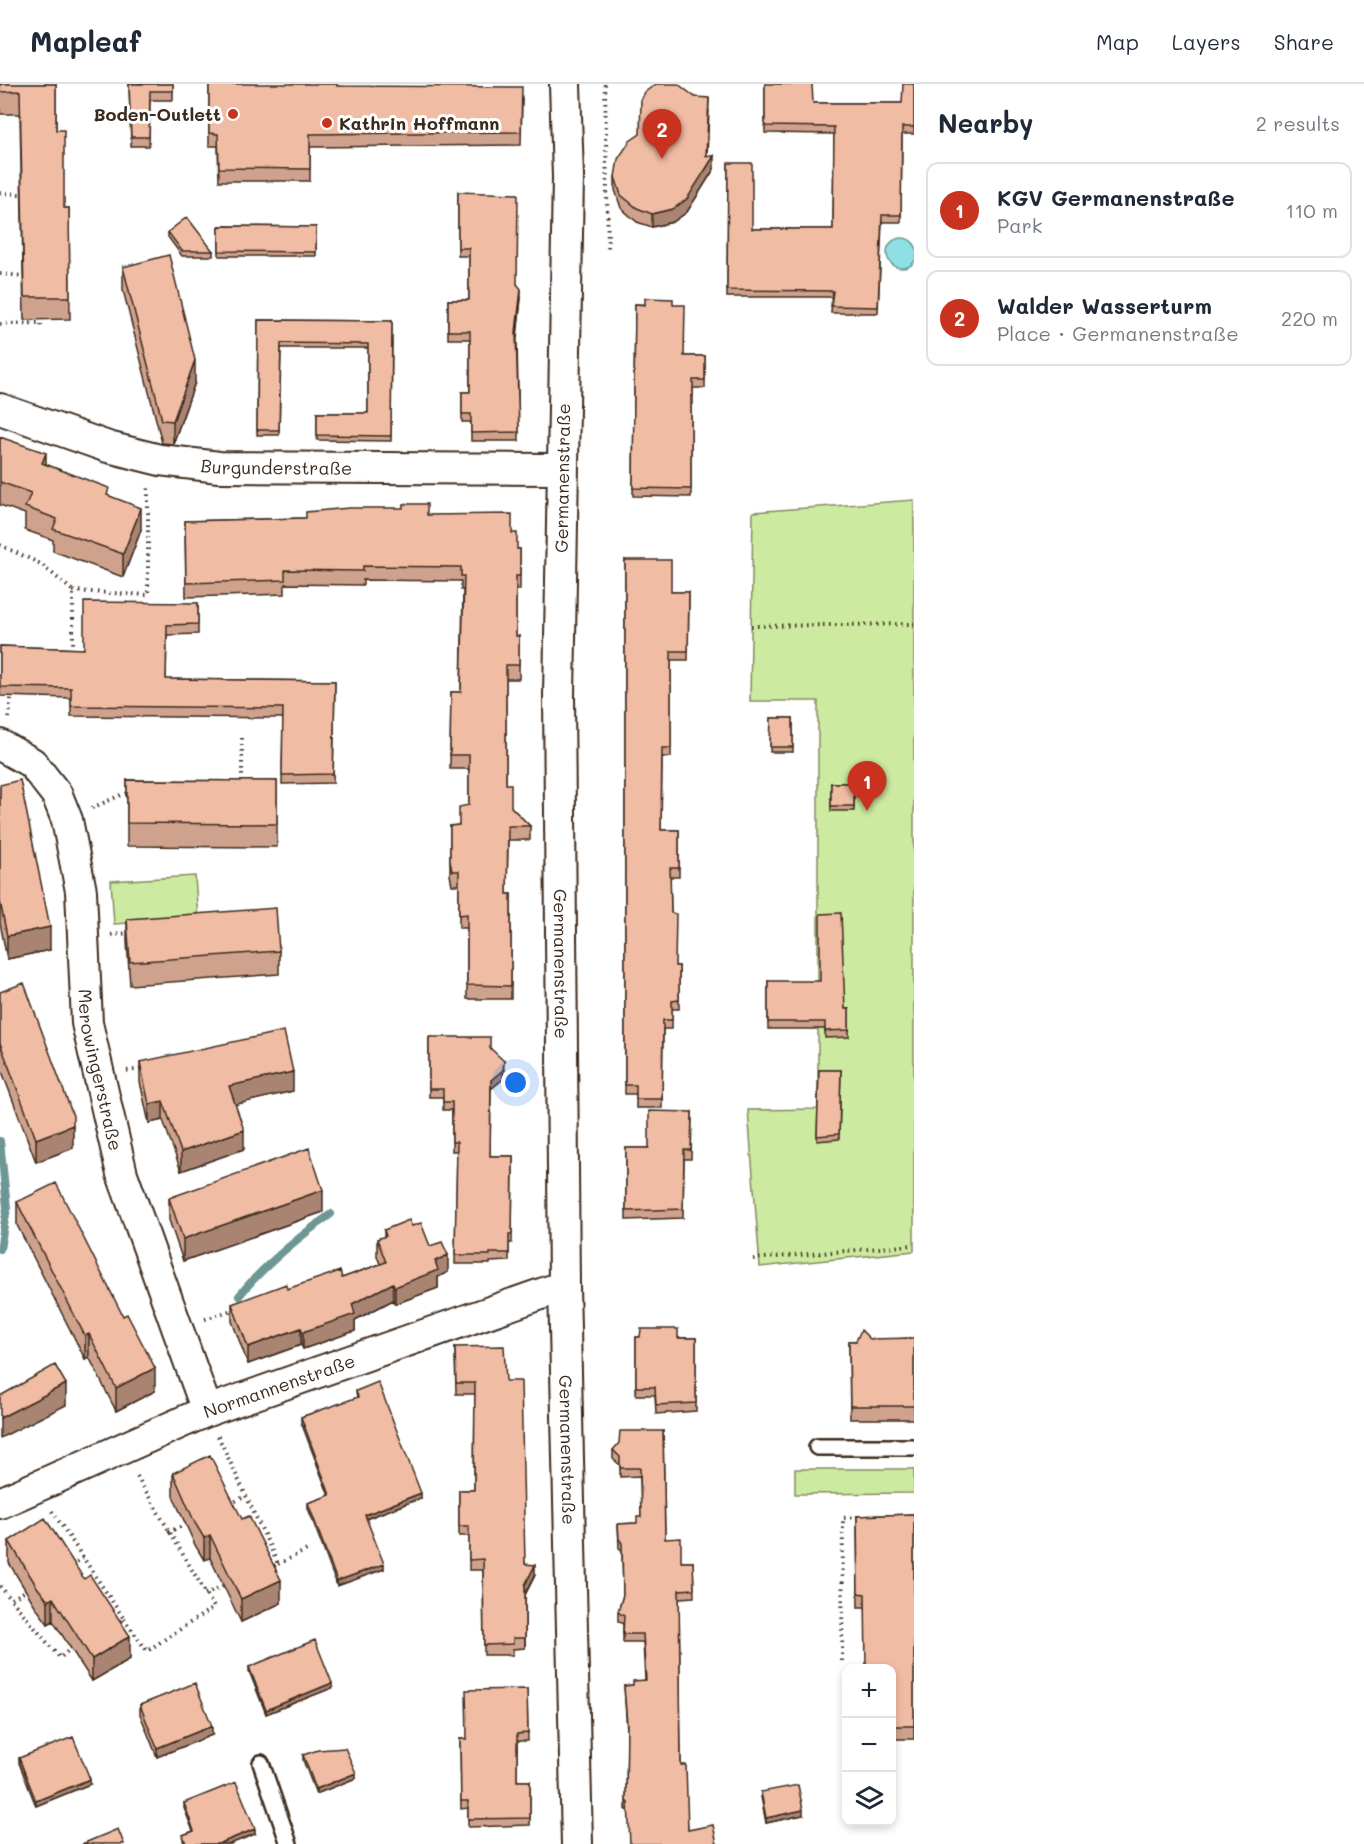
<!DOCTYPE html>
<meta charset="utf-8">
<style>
body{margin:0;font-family:Mali,sans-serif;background:#f2f2f3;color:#1f2937}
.controls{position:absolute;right:18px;bottom:18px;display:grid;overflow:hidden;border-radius:12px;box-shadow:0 3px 9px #0003}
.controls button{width:54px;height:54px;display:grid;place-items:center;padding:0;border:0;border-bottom:2px solid #e0e1e3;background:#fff;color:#1f2937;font:30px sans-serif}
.you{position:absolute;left:516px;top:999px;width:21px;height:21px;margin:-15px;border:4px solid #fff;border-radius:50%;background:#1a73e8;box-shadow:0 0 0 9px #1a73e833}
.badge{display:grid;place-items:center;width:39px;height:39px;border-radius:50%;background:#c8321e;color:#fff;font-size:20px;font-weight:700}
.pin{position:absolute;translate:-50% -50px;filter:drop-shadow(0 2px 3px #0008)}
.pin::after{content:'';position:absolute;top:32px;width:21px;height:18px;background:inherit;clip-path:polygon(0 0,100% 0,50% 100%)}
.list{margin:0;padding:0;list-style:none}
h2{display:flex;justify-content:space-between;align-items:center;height:78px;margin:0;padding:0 24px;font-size:26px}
h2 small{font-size:20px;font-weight:400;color:#747a83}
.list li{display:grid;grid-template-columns:39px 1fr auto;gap:18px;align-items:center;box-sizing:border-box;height:96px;margin:0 12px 12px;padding:0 12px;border:2px solid #e0e1e3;border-radius:12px}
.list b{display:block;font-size:22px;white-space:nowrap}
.list p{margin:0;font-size:20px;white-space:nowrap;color:#747a83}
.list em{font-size:20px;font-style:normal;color:#747a83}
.icon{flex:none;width:33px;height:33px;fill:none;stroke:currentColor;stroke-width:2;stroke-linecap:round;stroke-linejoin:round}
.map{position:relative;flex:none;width:914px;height:1760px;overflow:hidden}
header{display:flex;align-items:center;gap:36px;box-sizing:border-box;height:84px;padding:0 30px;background:#fff;border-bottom:2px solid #e0e1e3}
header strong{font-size:28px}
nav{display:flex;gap:33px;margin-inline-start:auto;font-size:21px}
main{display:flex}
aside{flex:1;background:#fff}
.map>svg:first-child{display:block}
.green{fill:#cdeaa1;stroke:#848a60;stroke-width:1.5}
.water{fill:#8ee0e5;stroke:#6d9795;stroke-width:1.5}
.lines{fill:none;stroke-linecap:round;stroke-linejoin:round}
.stream{stroke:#6d9795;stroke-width:8}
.lane-casing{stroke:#3b2a1e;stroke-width:20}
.street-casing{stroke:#3b2a1e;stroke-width:34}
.path{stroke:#3b2a1e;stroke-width:4;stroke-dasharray:1.5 4.5;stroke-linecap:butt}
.lane{stroke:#fff;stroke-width:15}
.street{stroke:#fff;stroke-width:30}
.wall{fill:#cfa28d;stroke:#3b2a1e;stroke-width:1.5}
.shaded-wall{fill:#a98473;stroke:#3b2a1e;stroke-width:1.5}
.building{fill:#f1bca4;stroke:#3b2a1e;stroke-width:1.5}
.poi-dot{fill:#c8321e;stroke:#fff;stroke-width:2}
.labels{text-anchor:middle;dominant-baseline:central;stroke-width:6;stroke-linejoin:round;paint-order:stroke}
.poi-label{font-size:18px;font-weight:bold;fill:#3b2a1e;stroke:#fff;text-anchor:end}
.street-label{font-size:18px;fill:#3b2a1e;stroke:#fff}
</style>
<header>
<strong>Mapleaf</strong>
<nav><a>Map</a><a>Layers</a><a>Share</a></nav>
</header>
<main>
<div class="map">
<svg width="914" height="1760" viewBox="0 0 914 1760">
<rect width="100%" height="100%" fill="#fff"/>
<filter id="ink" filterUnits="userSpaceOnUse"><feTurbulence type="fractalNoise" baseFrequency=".0167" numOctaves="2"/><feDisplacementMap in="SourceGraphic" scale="12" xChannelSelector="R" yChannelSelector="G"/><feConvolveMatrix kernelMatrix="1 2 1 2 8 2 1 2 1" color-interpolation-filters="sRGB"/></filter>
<g filter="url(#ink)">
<path class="green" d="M914,416V1167L760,1183L748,1026L818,1025V617H750L753,428Z
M195,792L198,835L114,840L111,797Z
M795,1385H914V1409L795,1410Z"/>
<path class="water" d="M887 169a15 15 0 1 1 30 0a15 15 0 1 1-30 0Z"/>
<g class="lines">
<path class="stream" d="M0,1057L7,1124L0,1165
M239,1212C264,1181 299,1153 331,1130"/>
<g class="lane-casing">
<path id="lane" d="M817,1363H914
M261,1679L289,1760"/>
</g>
<g class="street-casing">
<g id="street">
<path id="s1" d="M565,0L568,93L559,612L564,1202L577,1760"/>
<path id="s2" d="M0,325L108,363L160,376L219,383L562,385"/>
<path id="s3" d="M0,661L32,679L57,711L67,736L81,807L87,939L122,1090L207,1327"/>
<path id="s4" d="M0,1419L207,1327L564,1202"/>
</g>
</g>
<path class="path" d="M605,0L608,166
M0,109L20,110
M0,190L24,192
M0,240L41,239V244
M0,461L41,480L73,507V568
M73,507L148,511V403
M751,542L914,540
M9,634L11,613
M242,654V701
M92,724L123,710H132
M111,851L130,849
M127,987L143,985
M753,1175L914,1161
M205,1235L235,1225
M218,1352L278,1480L271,1484
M230,1420L246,1412
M52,1427L124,1535L117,1541
M168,1448L185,1441
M278,1480L307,1466
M72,1482L83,1473
M0,1502L60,1574L71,1564
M205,1510L223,1502
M12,1515L25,1507
M124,1535L147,1567L214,1523L135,1389
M842,1577L843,1434L859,1433"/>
<use href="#lane" class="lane"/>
<use href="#street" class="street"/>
</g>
<path class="wall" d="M0,0H56V46L64,124H69L70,235L24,236L20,30H0Z
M129,0H173V16H150L149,62H131Z
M209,0L337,2L522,15L521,61L310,63V97H219L218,62H209Z
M765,0L813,19H902L914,0V50H902L901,138H882L878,229H831L832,213H727L728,79L752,145H833L834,50L765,49Z
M709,27L707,72L714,85L687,128L673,138L652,143L637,138L621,124L615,106V93Z
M458,108L517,200L521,214L517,255L519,357H471V338H462V308H470V255H448V216H469V172H458Z
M219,142L316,143V172H219Z
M168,148L213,167V172H182L168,153Z
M123,183L195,298L173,360L162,359L123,206Z
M635,220L673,221L684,272H705V304H693V320H691V413L633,412Z
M258,236L392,237L391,357L317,356V329H368V264H281L279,351H257Z
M0,353L46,380L109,412L141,446L123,493L53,467V456L25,446V430L0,421Z
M427,431L512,449L517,465H520V506H516V552H519V595H506V700L511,723L530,742V756H508L507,810H511V915H467V844H459V801H452L450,791V742L459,741L469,721V685H450L451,608H461L463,506H461V497L363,496V501L285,500V510L186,513L185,437Z
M625,476L671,508H689L688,576H671V673H662L661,746H679V793H670L671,829L675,882H679V925H672V945H663L662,1024H636V1010H625Z
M198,519V550L167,551L166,595L335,597L333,699L282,700L283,634L71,632V614L0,612V562L84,565Z
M771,634H793V668H770Z
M127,696L277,697V763L127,762Z
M831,699H854V727H831Z
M0,701L50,866L7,875L0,839Z
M127,835L279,867V890L130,901L127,858Z
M768,897L845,925H849V953L825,954V945H768Z
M0,908L73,1064L36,1078L0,982Z
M429,953L490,964L504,985L503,995L491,1005L490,1072H513L512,1159H509V1177L490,1178V1180H455L457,1067H452V1026H443V1013H429Z
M140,978L293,1007L235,1020L244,1065L181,1087L163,1036L149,1039L140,998Z
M819,986H841L839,1055L817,1057Z
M692,1028L691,1075H684L683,1134L626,1136V1064H649Z
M169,1114L323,1128L183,1177L169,1136Z
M17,1118L155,1307L116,1327L89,1273L85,1275L17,1141Z
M412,1142L430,1162L448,1188L438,1193V1204L395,1220L393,1216L355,1236V1247L303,1265L301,1261L248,1280L232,1237V1220L287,1205L342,1194L380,1180L377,1172V1155L384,1153V1146Z
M636,1253L696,1254V1327L656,1330L655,1311H636Z
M914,1254V1335H850L849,1257Z
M455,1263L506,1297L525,1480L535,1491L525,1511V1564L513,1565V1571H484L483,1486H469V1452H459V1406H474L475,1310H456Z
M356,1307L421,1414L366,1435L384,1485L337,1502L308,1424V1419L329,1412L301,1338V1333L357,1314Z
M663,1347L665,1455L681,1478H693L694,1513L679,1514L681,1681L688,1746L717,1760L628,1726H626L627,1647L624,1602L633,1601L645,1596L643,1558H623V1540L618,1537V1528L623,1511L622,1467L619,1464L618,1440L637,1439L641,1433L640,1392L620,1393V1381L613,1375V1366Z
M173,1389L242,1435L281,1519L241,1538L210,1474L204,1476L195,1461L173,1412Z
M914,1430V1655H891V1584L865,1523H858L857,1432Z
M9,1457L84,1495L130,1575L92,1597L53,1537L48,1540L37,1525L9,1479Z
M249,1583L332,1604L266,1630L249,1587Z
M527,1605L528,1657H517V1697H530V1741L468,1743V1724L461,1725L460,1655H466Z
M140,1621L212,1651L157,1673L140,1630Z
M303,1671L356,1694L316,1710L303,1676Z
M19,1674L90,1700L36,1722L19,1679Z
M761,1708L803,1731L766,1739L761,1713Z
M184,1719L255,1750L230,1760H184L183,1756V1751L193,1747L184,1724Z"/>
<path class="shaded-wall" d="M709,14L706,85L714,72V85L687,128L673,138L652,143V130Z
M521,205V214L516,257V248Z
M195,276V298L173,360V337Z
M46,369V392L42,379Z
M141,424V446L123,493V470Z
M50,843V866L7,875V852Z
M504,977L503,995L491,1005V996Z
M293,988V1007L229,1022V1002Z
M163,1017V1036L149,1039V1020Z
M73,1041V1064L36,1078V1055Z
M244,1046V1065L181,1087V1068Z
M323,1106V1128L183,1177V1155Z
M448,1171V1188L438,1193V1204L395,1220V1203L435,1177Z
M393,1199V1216L355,1236V1247L303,1265V1248L352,1220Z
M301,1244V1261L248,1280V1263Z
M89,1250V1273L85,1275V1252Z
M155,1284V1307L116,1327V1304Z
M66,1300V1321L0,1354V1334Z
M421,1409V1414L365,1435V1431Z
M210,1451V1474L204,1476V1454Z
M384,1480V1485L337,1502V1497Z
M535,1481V1491L525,1511V1564V1501Z
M281,1496V1519L241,1538V1515Z
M53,1514V1537L48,1540V1517Z
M130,1552V1575L92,1597V1575Z
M332,1599V1604L266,1630V1626Z
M212,1642V1651L157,1673V1664Z
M356,1689V1694L316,1710V1705Z
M90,1695V1700L36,1722V1717Z
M803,1726V1731L766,1739V1734Z
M255,1745V1750L230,1760H218Z"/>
<path class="building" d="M0,0H56V46H64V124H69L70,213H24L20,7L0,8Z
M129,0H173V7H150L149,53H131Z
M209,0H337V2L522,3L521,48L310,50V85L219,84L218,50L209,49Z
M656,0H678L695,13L709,14L706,72H714L687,115L673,125L652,130L637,124L621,111L615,93L618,75L630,57L640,50L641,16L645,8Z
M765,0H812L813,19H902L903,0H914V43H902L901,131H882L878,223L831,222L833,207L727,206L728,79H752V145H833L834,43L765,42Z
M458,108L518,110L517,200L521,205L516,248L519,348L471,349V330H462V308H470V247H448V216H469V164H458Z
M187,133L213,167H182L168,148Z
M219,142L316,143V168L219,167Z
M169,171L195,276L173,337L162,336L123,183Z
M645,214L673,215V221H685L684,272H705V296H693V312H691V405L633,404L635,220L645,221Z
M258,236L392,237L391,352L317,351V329H368V260L281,259L279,346H257Z
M0,353L46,369L42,379L109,404L107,411L141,424L123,470L53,445L57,435L25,423L31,409L0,398Z
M403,420H427V431L512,430V449H517V465H520V492H516V552H519V581H506V700H511V723L530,742H508L507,810H511V902L467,901V830L459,831V787H452L450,777V742L459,741V723L469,721V671H450L451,608H461L464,492H461V483L363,482V487L285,486V496L186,499L185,437L306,434V428L349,424H403Z
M625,476H671V508H689L688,567H671V664H662L661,746H679V784H670L671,829L676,830L675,882H679V916L672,917V936H663L662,1015H636V1001H625Z
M84,518L198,519V540L167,541L166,595L335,597L333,690L282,691L283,624L71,622V604L0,603V562L84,565Z
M771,634H793V663H770Z
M20,696L50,843L7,852L0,817V701Z
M127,696L277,697V740L127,739Z
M831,699H854V722H831Z
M276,824L279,867L130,878L127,835Z
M841,829L845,925H849V946L825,947V938H768V897H820V830Z
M24,899L73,1032V1041L36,1055L0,959V908Z
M284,947L293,988L229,1002L244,1046L181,1068L163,1017L149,1020L140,978Z
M429,953H490V964L504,977L503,986L491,996L490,1072H513L512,1150H509V1169H490V1171H455L457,1058H452V1018H443V1005H429Z
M819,986H841L839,1050L817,1052Z
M649,1027L692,1028L691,1066H684L683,1125L626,1127V1064H649Z
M309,1064L323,1106L183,1155L169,1114Z
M56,1099L123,1232L127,1230L155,1284L116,1304L89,1250L85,1252L17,1118Z
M409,1136L412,1142L421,1139L430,1162L442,1158L448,1171L435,1177L438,1186L395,1203L393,1199L352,1220L355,1230L303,1248L301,1244L248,1263L232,1220L286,1200L287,1205L340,1187L342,1194L386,1178L377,1155L386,1152L384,1146Z
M641,1245H678V1254H696V1319L656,1321L655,1303H636V1253H640Z
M861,1246L870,1255L914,1254V1322H850L849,1257H856Z
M504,1262L506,1297H521L525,1480L535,1481L525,1501V1554H513V1560L484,1561L483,1475L469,1476V1442H459V1406H474L475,1299H456L455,1263Z
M55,1281L66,1300L0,1334V1312Z
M378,1298L421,1409L365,1431L384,1480L337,1497L308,1419L330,1411L301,1333L358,1313L356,1307Z
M620,1347H663L665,1455L681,1454V1478H693L694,1505L679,1506L681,1681H686L688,1746L713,1741L717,1760H630L628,1718H626L627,1640L624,1602L633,1601V1597L646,1596L643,1550H623L624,1532L618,1528L623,1511L622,1459L619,1455L618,1440L637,1439V1433H641L640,1384H620V1373L613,1366L619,1359Z
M210,1371L242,1435L249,1432L281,1496L241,1515L210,1451L204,1454L195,1439L173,1389Z
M914,1430V1642H891V1584H866L865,1510L858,1509L857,1432Z
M45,1434L84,1495L90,1491L130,1552L92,1575L53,1514L48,1517L37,1503L9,1457Z
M315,1556L332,1599L266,1626L249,1583Z
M195,1599L212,1642L157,1664L140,1621Z
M527,1605L528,1649L517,1650V1697H530V1734L468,1735V1717H461L460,1655H467L466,1606Z
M73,1653L90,1695L36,1717L19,1674Z
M345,1664L356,1689L316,1705L303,1671L318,1666Z
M236,1698L255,1745L218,1760H186L183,1751L194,1747L184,1719Z
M798,1701L803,1726L766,1734L761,1708Z
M118,1745L124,1760H82Z"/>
</g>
<g class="poi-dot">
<circle cx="233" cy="30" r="6"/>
<circle cx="327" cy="39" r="6"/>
</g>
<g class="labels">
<g class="poi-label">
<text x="221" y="30">Boden-Outlett</text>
<text x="339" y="39" text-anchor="start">Kathrin Hoffmann</text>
</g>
<g class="street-label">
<text stroke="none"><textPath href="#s2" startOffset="285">Burgunderstraße</textPath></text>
<text transform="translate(562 394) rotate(-89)">Germanenstraße</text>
<text stroke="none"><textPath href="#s1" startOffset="880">Germanenstraße</textPath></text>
<text stroke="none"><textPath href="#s3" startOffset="357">Merowingerstraße</textPath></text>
<text stroke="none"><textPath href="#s4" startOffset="303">Normannenstraße</textPath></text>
<text stroke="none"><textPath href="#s1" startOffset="1366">Germanenstraße</textPath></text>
</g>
</g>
</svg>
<div class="controls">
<button>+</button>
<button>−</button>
<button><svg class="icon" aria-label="layers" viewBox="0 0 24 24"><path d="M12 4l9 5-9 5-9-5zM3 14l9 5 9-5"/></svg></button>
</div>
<div class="you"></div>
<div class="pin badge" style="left:867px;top:727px">1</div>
<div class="pin badge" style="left:662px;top:75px">2</div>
</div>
<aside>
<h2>Nearby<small>2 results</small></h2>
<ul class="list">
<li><span class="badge">1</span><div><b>KGV Germanenstraße</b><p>Park</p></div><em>110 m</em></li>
<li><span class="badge">2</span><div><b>Walder Wasserturm</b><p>Place · Germanenstraße</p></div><em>220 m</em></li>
</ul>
</aside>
</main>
